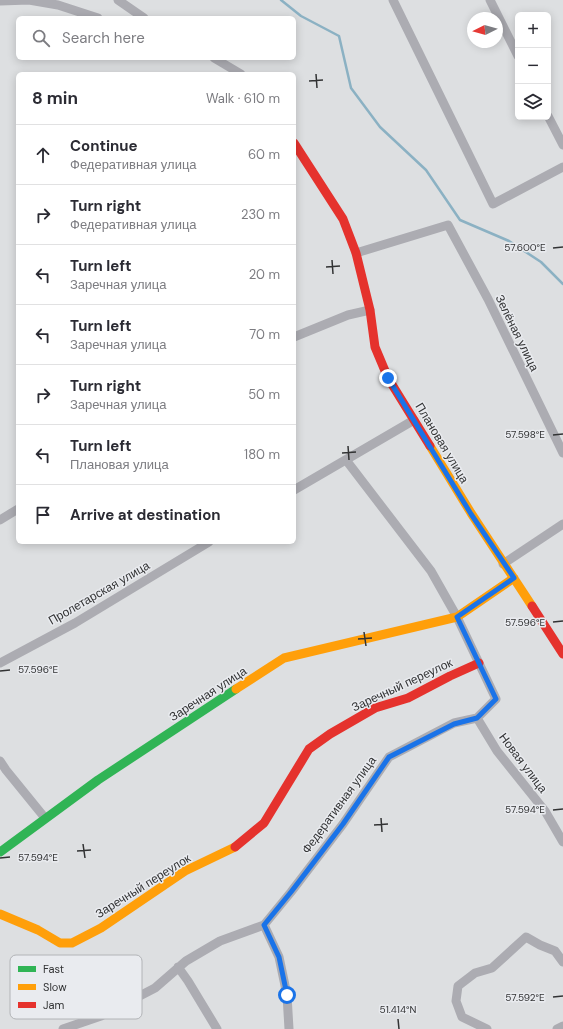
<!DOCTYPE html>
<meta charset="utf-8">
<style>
body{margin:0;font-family:"DM Sans",sans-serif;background:#f7f7f7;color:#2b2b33}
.controls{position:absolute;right:12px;top:12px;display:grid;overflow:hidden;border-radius:6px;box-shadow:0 2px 10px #0003}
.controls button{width:36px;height:36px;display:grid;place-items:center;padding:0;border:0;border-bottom:1px solid #e1e1e2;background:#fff;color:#2b2b33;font:20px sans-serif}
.compass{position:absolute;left:467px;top:12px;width:36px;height:36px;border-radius:50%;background:#fff;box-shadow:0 2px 10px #0003;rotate:265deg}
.stop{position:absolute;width:12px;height:12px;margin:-9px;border:3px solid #1a73e8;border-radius:50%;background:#fff}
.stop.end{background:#1a73e8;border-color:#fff;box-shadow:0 1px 4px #0008}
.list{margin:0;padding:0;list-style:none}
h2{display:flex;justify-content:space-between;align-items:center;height:52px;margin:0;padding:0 16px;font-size:17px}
h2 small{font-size:13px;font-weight:400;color:#7c7c81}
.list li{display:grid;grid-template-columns:26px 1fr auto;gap:12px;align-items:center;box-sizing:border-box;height:60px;padding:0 16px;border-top:1px solid #e1e1e2}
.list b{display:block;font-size:15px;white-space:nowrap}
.list p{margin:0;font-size:13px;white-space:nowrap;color:#7c7c81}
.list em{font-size:13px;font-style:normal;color:#7c7c81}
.icon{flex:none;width:22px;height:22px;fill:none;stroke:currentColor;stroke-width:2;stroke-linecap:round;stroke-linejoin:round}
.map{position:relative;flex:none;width:563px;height:1029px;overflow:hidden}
.search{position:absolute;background:#fff;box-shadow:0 2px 10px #0003;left:16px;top:16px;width:280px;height:44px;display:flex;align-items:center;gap:10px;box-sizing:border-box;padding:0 14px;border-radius:6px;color:#7c7c81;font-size:15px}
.panel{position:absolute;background:#fff;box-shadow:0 2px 10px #0003;left:16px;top:72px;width:280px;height:472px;border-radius:6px}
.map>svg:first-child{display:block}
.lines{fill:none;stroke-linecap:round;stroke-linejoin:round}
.stream{stroke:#8bb1c3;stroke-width:2.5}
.street{stroke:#acacb2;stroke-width:9}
.fast{stroke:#30b455;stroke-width:9}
.slow{stroke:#ff9f0a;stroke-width:9}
.jam{stroke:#e5322d;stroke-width:9}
.route{stroke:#1a73e8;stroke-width:5}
.ticks{fill:none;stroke:#323334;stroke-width:1.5}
.labels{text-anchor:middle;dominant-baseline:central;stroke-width:3;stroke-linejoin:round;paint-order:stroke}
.street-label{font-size:12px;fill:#323334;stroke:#e9ebef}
.key{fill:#e9ebef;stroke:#b2b4b7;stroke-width:1}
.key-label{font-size:11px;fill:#323334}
.ticks-label{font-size:10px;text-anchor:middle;fill:#323334;stroke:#e9ebef;stroke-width:3;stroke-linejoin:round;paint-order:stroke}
</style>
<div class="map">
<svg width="563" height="1029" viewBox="0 0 563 1029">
<rect width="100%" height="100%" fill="#dddfe1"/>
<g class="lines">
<path class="stream" d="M281,0L301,16L339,36L351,88L380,127L426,170L460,220L509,241L541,262L563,284"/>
<path class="street" d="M118,0L144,18
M393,0L493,204L563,167
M490,0L518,56
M0,1L29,0L58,5L98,18
M214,58L241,74
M548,116L563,145
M356,253L448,225L488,299L563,453
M294,337L348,315L370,310
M346,460L431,571L457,617L496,699L477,718
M294,490L414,420
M0,520L18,509
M503,564L563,524
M0,663L75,623L209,542
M477,718L497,751L545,811L563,842
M0,761L6,770L45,818
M264,925L279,957L287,995L289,1029
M178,967L188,981L217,1029
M63,1029L101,1016L155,988L186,961L220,941L264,925L291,892L343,824L389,757L454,723L477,718
M487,1029L462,1017L456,1001L458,986L475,973L492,968L526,937L540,945L555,951L563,962
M557,1029L563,1026"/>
<path class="fast" d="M0,852L98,780L236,689"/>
<path class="slow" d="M430,446L471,513L532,606
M236,689L284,658L457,617L514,578
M0,914L38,930L60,943H72L101,928L185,871L235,847"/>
<path class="jam" d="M294,143L343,219L356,253L370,310L375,347L388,378L430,446
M532,606L563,654
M235,847L264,823L309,749L330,734L375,708L408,698L450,676L479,663"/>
</g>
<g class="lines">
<path class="route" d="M287,995L279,957L264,925L291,892L343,824L389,757L454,724L477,718L496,699L457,617L514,578L471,514L388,378"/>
</g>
<path class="ticks" d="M316,74L317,88M309,81L323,80M553,248L563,247M332,260L333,274M326,267L340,266M553,435L563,434M348,446L349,460M342,453L356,452M553,622L563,621M364,632L366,646M358,639L372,638M0,671L10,670M553,810L563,809M381,818L382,832M374,825L388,824M83,844L85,858M77,851L91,850M0,858L10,857M553,997L563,996M398,1019L399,1029"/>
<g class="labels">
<g class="street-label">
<text transform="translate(517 333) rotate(64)">Зелёная улица</text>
<text transform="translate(442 443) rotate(59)">Плановая улица</text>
<text transform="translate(99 593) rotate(-30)">Пролетарская улица</text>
<text transform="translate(402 685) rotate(-25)">Заречный переулок</text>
<text transform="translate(208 694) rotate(-33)">Заречная улица</text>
<text transform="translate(523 763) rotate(53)">Новая улица</text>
<text transform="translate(339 805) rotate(-54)">Федеративная улица</text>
<text transform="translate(143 886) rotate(-32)">Заречный переулок</text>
</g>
</g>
<rect x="10" y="955" width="132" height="64" rx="6" class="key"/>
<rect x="18" y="966" width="18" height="6" fill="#30b455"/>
<rect x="18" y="984" width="18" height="6" fill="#ff9f0a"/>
<rect x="18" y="1002" width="18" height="6" fill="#e5322d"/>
<g class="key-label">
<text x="43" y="973">Fast</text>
<text x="43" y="991">Slow</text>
<text x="43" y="1009">Jam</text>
</g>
<g class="ticks-label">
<text x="525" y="251">57.600°E</text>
<text x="525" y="438">57.598°E</text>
<text x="525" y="626">57.596°E</text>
<text x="38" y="673">57.596°E</text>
<text x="525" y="813">57.594°E</text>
<text x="38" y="861">57.594°E</text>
<text x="525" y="1001">57.592°E</text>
<text x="398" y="1013">51.414°N</text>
</g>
</svg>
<div class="controls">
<button>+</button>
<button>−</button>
<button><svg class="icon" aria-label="layers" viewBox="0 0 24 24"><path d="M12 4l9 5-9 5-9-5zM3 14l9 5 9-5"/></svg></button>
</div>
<svg class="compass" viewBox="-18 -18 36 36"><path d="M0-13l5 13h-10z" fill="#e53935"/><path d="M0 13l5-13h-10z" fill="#7c7c81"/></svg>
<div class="stop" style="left:287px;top:995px"></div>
<div class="stop end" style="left:388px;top:378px"></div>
<div class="search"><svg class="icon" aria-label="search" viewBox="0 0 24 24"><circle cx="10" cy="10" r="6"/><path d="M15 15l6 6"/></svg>Search here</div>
<section class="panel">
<h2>8 min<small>Walk · 610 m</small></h2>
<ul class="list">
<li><svg class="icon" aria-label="ahead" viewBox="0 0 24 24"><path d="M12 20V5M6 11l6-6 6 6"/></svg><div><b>Continue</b><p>Федеративная улица</p></div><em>60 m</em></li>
<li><svg class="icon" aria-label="right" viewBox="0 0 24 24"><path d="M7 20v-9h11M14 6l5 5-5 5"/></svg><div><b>Turn right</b><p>Федеративная улица</p></div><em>230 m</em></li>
<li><svg class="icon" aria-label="left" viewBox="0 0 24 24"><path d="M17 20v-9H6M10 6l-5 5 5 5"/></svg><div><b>Turn left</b><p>Заречная улица</p></div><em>20 m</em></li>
<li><svg class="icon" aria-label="left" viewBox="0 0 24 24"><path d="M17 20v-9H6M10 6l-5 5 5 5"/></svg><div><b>Turn left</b><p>Заречная улица</p></div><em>70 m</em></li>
<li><svg class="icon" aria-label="right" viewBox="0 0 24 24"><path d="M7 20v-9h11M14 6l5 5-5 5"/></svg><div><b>Turn right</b><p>Заречная улица</p></div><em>50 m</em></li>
<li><svg class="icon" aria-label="left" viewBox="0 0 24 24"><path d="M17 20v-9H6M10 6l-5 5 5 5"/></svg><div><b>Turn left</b><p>Плановая улица</p></div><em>180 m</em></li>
<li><svg class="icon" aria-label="arrive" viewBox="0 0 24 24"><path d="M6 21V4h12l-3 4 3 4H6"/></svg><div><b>Arrive at destination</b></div></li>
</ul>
</section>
</div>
